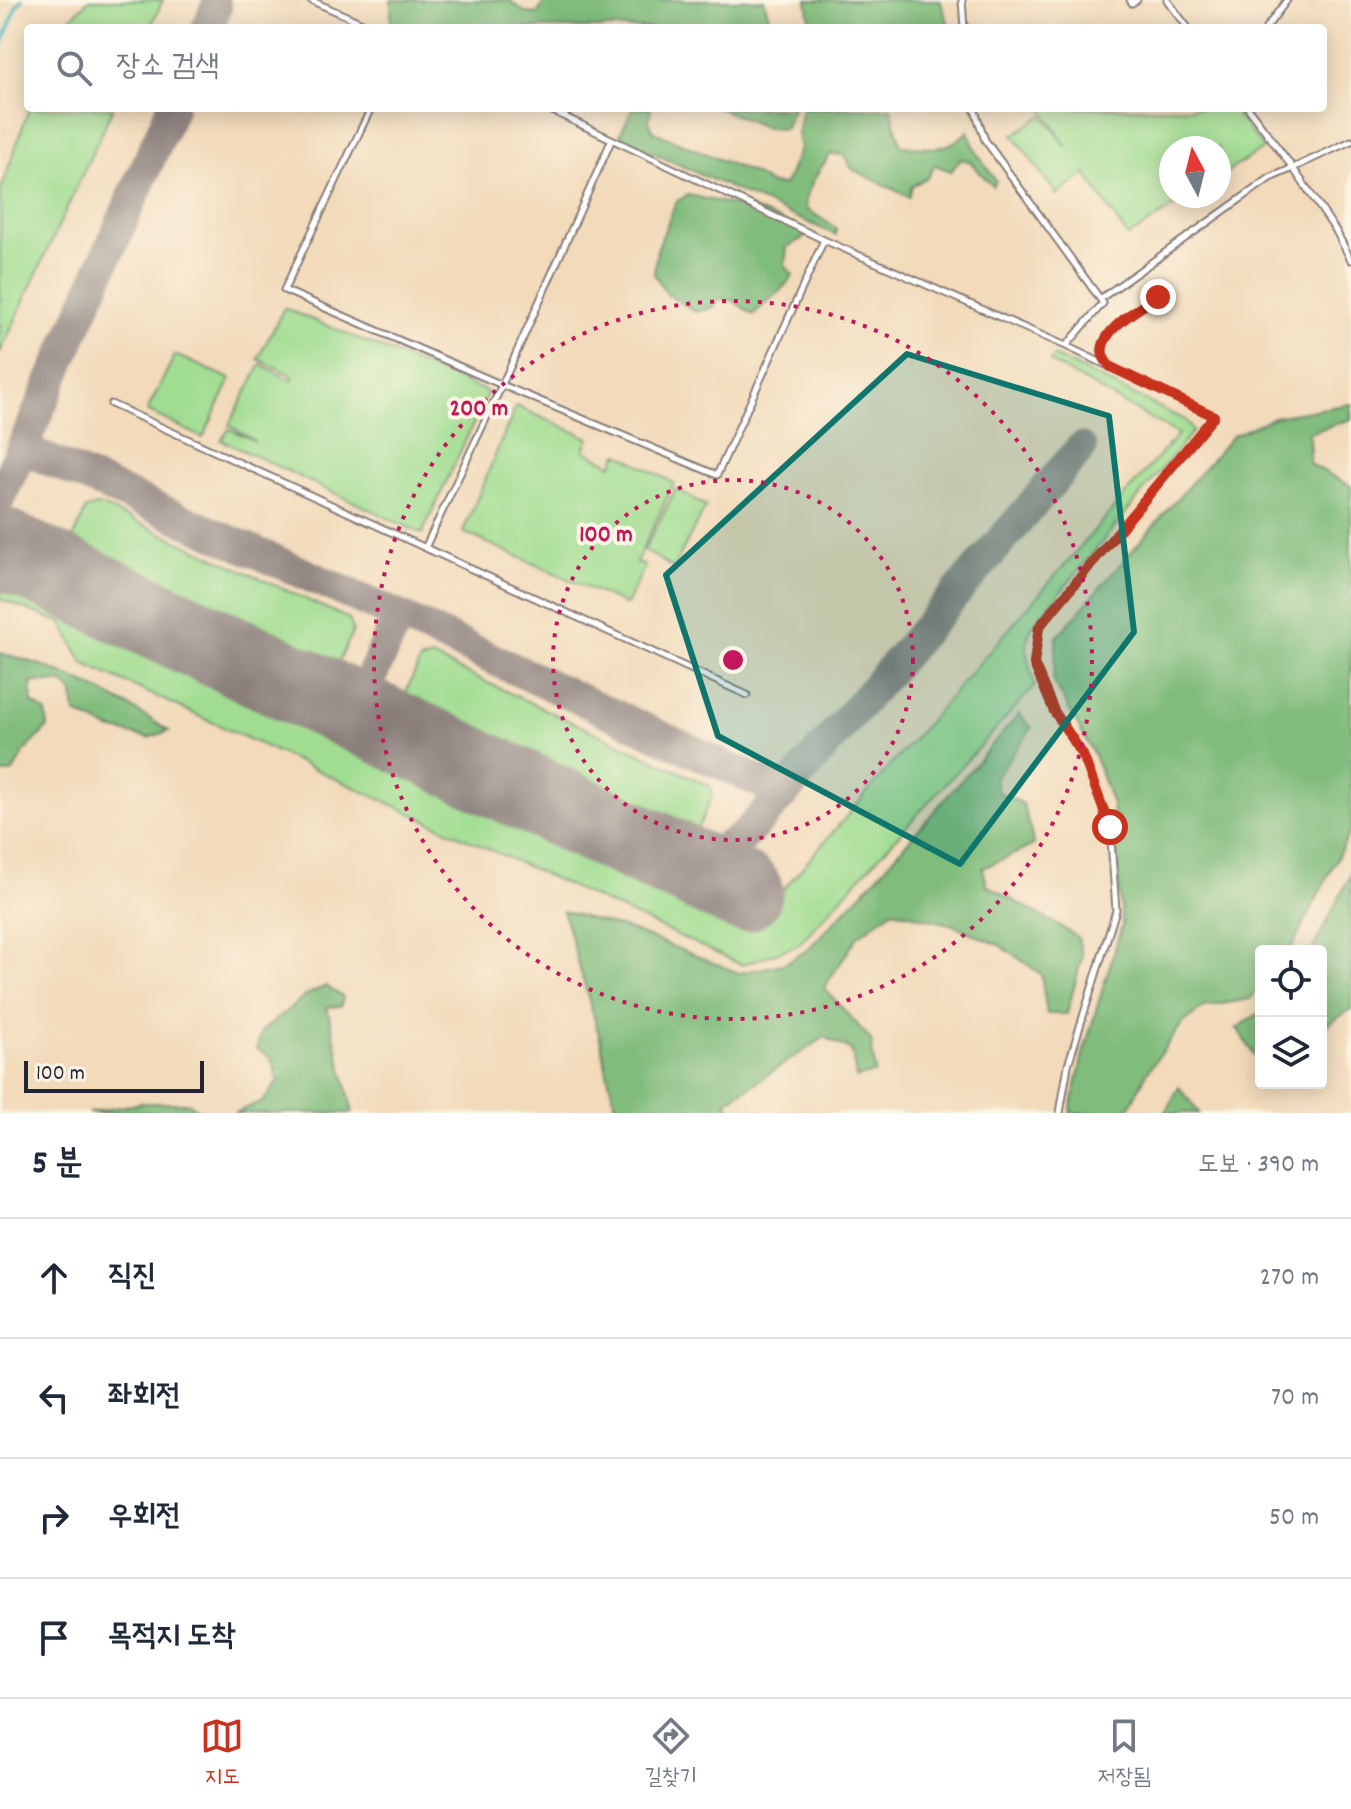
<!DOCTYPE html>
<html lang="ko">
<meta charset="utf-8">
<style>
body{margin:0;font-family:Dekko,"Poor Story",sans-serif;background:#f2f2f3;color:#1f2937}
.controls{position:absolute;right:24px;bottom:24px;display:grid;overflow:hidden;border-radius:8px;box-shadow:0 4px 20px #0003}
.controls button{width:72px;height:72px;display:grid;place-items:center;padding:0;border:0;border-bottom:2px solid #e0e1e3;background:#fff;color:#1f2937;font:40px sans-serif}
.compass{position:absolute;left:1159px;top:136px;width:72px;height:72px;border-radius:50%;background:#fff;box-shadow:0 4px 20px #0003;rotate:353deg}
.scale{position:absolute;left:24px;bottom:20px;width:180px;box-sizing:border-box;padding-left:8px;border:4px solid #22223b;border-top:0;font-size:22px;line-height:28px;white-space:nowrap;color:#22223b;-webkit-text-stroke:6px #fcf5e5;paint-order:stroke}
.stop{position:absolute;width:24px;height:24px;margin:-18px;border:6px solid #c8321e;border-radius:50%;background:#fff}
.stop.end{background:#c8321e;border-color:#fff;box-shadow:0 2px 8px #0008}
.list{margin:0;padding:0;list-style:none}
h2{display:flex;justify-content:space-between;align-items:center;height:104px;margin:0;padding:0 32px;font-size:34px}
h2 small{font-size:26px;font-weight:400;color:#747a83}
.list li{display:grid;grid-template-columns:52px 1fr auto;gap:24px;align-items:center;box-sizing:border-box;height:120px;padding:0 32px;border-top:2px solid #e0e1e3}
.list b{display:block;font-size:30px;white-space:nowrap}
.list em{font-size:26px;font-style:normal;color:#747a83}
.icon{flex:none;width:44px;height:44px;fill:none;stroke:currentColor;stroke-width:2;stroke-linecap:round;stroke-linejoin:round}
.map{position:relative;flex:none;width:1351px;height:1113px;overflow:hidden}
.search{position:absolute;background:#fff;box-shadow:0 4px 20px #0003;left:24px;right:24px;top:24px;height:88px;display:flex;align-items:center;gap:20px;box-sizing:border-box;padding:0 28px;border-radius:8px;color:#747a83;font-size:30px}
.sheet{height:584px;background:#fff}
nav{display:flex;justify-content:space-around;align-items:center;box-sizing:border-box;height:112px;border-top:2px solid #e0e1e3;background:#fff;font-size:22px;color:#747a83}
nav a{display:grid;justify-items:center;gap:4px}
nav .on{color:#c8321e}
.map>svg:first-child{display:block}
.green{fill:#a0dd91;stroke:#618066;stroke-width:2}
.forest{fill:#80bc7b;stroke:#516f5b;stroke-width:2}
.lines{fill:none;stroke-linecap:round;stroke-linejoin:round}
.stream{stroke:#45b4bd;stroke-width:4}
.taxiway{stroke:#8a7e7a;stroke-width:32}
.runway{stroke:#8a7e7a;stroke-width:80}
.lane-casing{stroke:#8a7e7a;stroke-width:9}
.lane{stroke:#fff;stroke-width:5}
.route{stroke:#c8321e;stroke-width:10}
.marked{fill:#0f766e;fill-opacity:0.2;stroke:#0f766e;stroke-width:6;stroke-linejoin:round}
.ring{fill:none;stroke:#c2185b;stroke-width:4;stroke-dasharray:4 8}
.centre{fill:#c2185b;stroke:#fcf5e5;stroke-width:4}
.ring-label{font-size:24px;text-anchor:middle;font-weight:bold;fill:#c2185b;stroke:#fcf5e5;stroke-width:8;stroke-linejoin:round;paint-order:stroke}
</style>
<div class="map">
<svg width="1351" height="1113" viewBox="0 0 1351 1113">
<rect width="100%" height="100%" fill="#fcf5e5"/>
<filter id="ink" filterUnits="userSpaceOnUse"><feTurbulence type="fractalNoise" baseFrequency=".0125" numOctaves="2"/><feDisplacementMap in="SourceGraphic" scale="16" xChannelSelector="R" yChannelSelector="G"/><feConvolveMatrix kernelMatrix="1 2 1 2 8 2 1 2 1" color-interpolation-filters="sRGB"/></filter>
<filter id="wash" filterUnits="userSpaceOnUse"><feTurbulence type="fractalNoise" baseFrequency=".006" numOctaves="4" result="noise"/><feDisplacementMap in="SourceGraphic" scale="32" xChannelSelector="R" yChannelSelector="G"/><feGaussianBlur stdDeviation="1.8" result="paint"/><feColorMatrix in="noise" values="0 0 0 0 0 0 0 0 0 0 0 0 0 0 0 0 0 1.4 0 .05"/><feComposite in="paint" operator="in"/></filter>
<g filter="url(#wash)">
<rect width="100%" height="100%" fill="#f2daba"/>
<path class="green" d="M89,0H163L150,28H60Z
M29,108H113L0,353V193Z
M1042,108H1231L1264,148L1219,177V148H1171V196H1190L1128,237L1086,174L1057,195L1013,135L1043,115L1067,147Z
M284,308L488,392L422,534L221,440L229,429L255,441L229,425L261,364L292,381L293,376L258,359Z
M175,355L231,379L203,438L147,411Z
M1054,356L1185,420L1193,431L1031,628C1022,649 1029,664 1035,686L798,945L742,965L83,663L62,623L0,599V577L755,922L1178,434L1050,362Z
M516,406L589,438L584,450L612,465L618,453L674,483L636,562L645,566L626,605L463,532Z
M676,489L706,506L673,568L644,550Z
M100,505L349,619L353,631L338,664L326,667L77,553L72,541L86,509Z
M432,657L710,786L712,796L698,828L684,831L408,704L405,694L420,661Z"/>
<path class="forest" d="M391,0H509L526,13L537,14L546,0H764L772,28H391Z
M807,0H940L950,28H811Z
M633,108H651L649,122L654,132L754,174L770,184L785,185L800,148L797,135L802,108H891L901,146C930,148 947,153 968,131L977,153L996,181L993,186L969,161L961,159L951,171L935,165L928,177L912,186L909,197L852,169L844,155L831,154C818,170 806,188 805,208L836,228V235L626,141L620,134Z
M718,108H793L784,129L767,128Z
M688,195L753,209L805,231V237L787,247L785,265L793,275C782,293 767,300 753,315L734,301L721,298L711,308L696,312L667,294L654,274L657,250L676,202Z
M1351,404V419L1309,433L1310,464L1351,486V830L1290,951H1261V986L1250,999L1204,1007L1182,1024L1146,1074L1127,1113H1070L1083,1054L1122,925L1112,804L1094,755L1053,680L1057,637L1232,436L1274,417Z
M0,653C61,667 117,697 169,731L148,738L110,729L75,713L73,694L64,683C53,683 42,680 31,683L32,703L46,712L48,727L25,751L12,773H0Z
M1019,714L1032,728L995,778L998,792L1023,804L1034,845L983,868L987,885L1078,937L1082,957L1067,1014H1047L1041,974L1001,946L953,925L893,910L858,936L824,988L871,1040L875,1073L856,1078L852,1051L825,1037L726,1102L735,1113H618L608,1077L600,1038L563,911L633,931L739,973L783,964L807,950L876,878Z
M1351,874V1009L1321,1029V951H1312Z
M326,986L343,997L341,1006L327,1007L353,1113H234L263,1101L278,1081L271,1057L257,1049L261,1032L306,995Z
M1261,1012V1065L1237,1028Z
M1179,1087L1199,1113H1165Z
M141,1103H189L202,1113H88Z"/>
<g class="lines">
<path class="stream" d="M0,50L17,5L22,0"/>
<path class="taxiway" d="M207,28L216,8
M22,448L399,616L784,793
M0,498L172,108
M356,710L399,616
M689,867L742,838L784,793L1081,448"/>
<path class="runway" d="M0,547L743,892"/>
</g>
</g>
<g filter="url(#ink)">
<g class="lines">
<g class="lane-casing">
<path id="lane" d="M310,0L374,28
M962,0L964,28
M1130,0L1132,3L1137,0
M1167,0L1188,28
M1266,28L1287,0
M371,108L284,290L502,385L717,475L824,240
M546,108L824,240L1066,346
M974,108L985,140L1103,303L1066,346L1214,416L1039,627L1034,664L1054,711L1083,755L1110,827L1116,910L1068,1065L1060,1113
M1248,108L1293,168L1351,141
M1100,299L1270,178L1293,168L1336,231L1351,260
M1107,364C1086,338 1139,308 1158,297
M111,404L747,695
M425,548L502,385L612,139"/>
</g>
<use href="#lane" class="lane"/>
</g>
</g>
<g class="lines" filter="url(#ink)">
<path class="route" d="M1110,827L1083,755L1054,711L1034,664L1039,627L1214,416L1111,367C1081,341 1138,308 1158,297"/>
</g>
<path class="marked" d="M907,354L1109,416L1134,632L960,864L718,736L666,575Z"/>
<g class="ring">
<circle cx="733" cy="660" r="180"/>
<circle cx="733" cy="660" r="359"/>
</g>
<circle cx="733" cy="660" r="12" class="centre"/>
<g class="ring-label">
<text x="479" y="415">200 m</text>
<text x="606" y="541">100 m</text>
</g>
</svg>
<div class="controls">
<button><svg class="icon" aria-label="locate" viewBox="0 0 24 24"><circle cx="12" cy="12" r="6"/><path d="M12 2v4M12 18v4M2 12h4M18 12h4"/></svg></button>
<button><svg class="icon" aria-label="layers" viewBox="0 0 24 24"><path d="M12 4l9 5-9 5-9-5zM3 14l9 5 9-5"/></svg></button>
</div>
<svg class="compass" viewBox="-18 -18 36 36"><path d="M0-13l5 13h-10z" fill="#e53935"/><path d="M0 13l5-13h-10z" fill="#747a83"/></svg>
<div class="scale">100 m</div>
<div class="stop" style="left:1110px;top:827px"></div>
<div class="stop end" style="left:1158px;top:297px"></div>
<div class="search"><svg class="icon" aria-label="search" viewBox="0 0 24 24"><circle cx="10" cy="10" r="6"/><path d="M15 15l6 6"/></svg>장소 검색</div>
</div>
<section class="sheet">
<h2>5 분<small>도보 · 390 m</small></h2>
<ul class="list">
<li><svg class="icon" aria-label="ahead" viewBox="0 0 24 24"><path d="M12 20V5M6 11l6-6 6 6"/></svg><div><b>직진</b></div><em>270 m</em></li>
<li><svg class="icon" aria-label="left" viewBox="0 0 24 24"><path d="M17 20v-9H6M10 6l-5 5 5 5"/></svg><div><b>좌회전</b></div><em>70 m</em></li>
<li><svg class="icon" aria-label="right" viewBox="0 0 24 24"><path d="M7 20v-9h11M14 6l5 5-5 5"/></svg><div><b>우회전</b></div><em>50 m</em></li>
<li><svg class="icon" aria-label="arrive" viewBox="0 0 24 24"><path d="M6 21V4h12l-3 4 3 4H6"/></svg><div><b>목적지 도착</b></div></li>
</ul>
</section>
<nav>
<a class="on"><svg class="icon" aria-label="map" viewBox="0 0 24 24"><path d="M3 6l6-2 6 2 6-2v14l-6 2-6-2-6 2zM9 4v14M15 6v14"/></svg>지도</a>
<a><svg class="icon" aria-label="directions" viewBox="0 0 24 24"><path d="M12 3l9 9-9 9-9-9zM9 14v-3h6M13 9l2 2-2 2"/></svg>길찾기</a>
<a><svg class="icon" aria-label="saved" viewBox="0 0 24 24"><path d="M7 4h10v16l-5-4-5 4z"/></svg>저장됨</a>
</nav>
